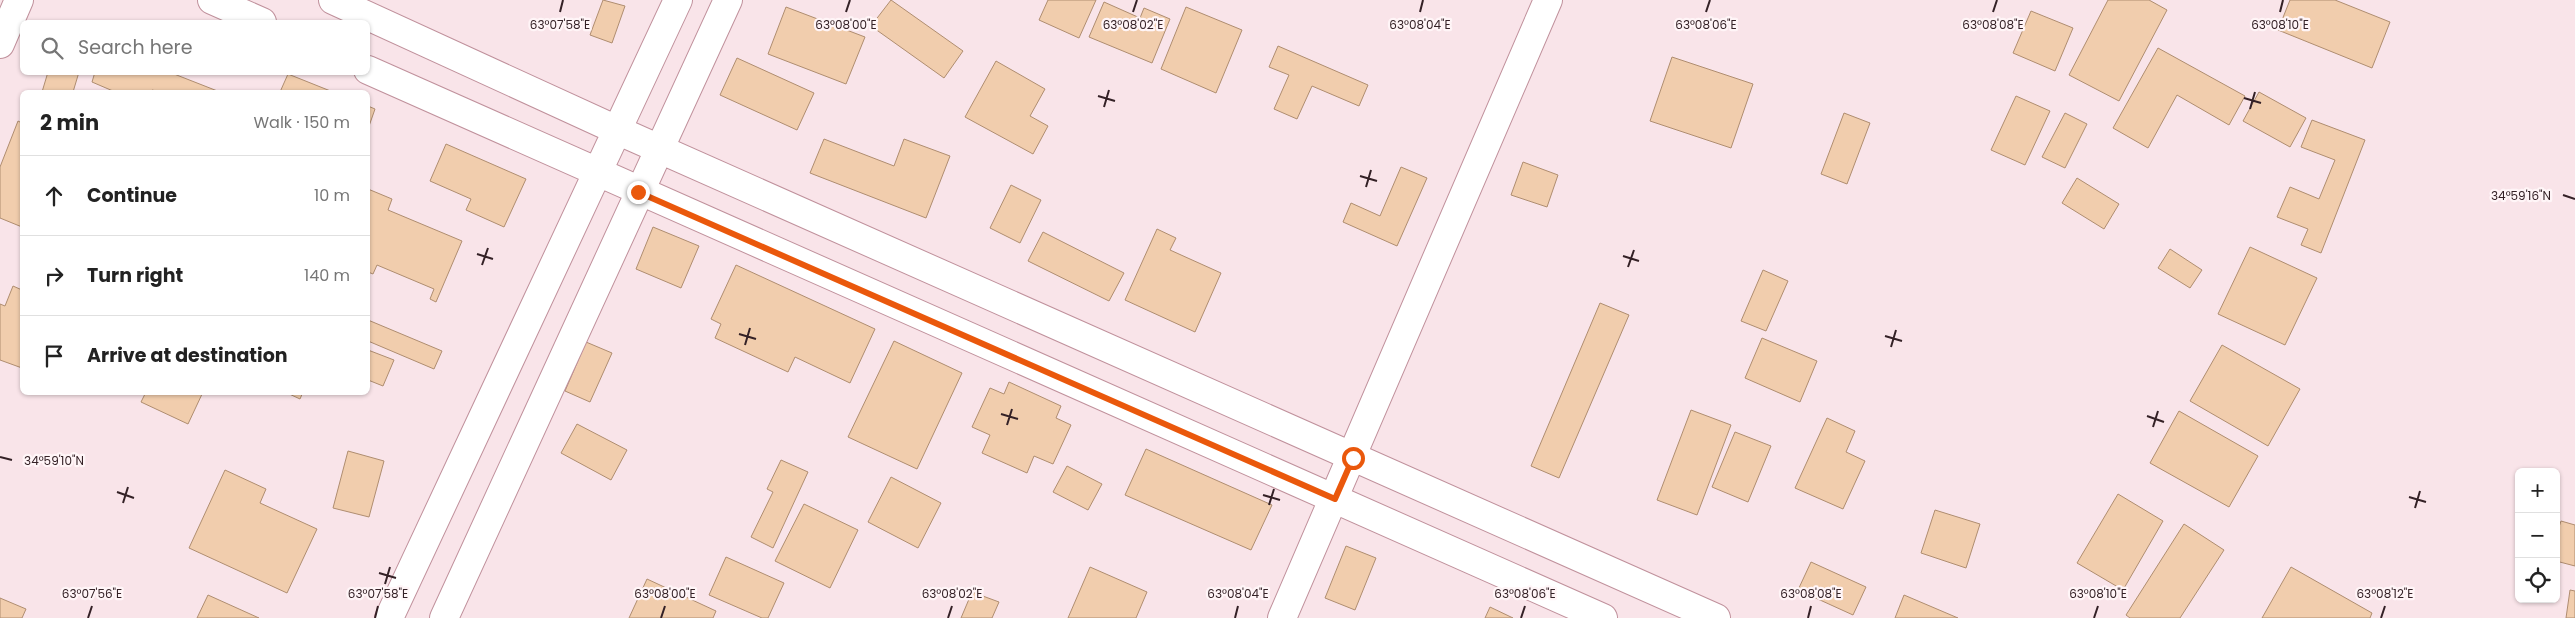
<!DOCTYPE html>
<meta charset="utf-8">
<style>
body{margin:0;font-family:Poppins,sans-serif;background:#f6f6f6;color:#222}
.controls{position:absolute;right:15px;bottom:15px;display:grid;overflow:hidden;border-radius:8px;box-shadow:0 1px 4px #0004}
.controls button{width:45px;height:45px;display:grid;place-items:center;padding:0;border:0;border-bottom:1px solid #e0e0e0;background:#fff;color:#222;font:25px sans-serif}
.stop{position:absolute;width:15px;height:15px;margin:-11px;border:4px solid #ea580c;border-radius:50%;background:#fff}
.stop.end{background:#ea580c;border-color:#fff;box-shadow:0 1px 5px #0008}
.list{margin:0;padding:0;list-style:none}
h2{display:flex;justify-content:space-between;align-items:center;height:65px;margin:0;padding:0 20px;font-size:21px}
h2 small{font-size:16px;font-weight:400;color:#767676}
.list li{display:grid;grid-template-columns:32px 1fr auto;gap:15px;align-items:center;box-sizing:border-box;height:80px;padding:0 20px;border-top:1px solid #e0e0e0}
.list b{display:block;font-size:19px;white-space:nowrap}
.list em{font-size:16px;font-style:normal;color:#767676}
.icon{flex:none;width:28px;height:28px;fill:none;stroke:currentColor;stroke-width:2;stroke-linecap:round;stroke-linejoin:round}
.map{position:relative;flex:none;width:2575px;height:618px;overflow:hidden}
.search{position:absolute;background:#fff;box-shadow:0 1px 4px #0004;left:20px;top:20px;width:350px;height:55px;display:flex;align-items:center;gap:12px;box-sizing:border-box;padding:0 18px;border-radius:8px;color:#767676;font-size:19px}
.panel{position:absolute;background:#fff;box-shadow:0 1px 4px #0004;left:20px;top:90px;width:350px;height:305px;border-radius:8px}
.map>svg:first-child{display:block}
.building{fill:#f1cdad;stroke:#af8d70}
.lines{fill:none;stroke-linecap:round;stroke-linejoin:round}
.minor-casing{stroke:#c0919c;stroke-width:30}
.tertiary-casing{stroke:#c0919c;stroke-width:30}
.minor{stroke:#fff;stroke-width:28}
.tertiary{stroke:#fff;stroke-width:28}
.route{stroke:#ea580c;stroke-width:6}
.ticks{fill:none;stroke:#342126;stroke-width:2}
.ticks-label{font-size:12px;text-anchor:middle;fill:#342126;stroke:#fff5f7;stroke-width:4.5;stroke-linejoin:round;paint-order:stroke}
</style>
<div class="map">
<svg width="2575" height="618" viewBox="0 0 2575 618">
<rect width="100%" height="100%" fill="#f9e4e9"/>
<path class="building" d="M603,0L625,6L612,43L590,35Z
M891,0L963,51L944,78L871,26Z
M1048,0H1096L1079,38L1039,20Z
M2108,0H2149L2167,10L2119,101L2069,75Z
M2290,0H2335L2390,22L2372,68L2278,30Z
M1104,2L1140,18L1144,8L1170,19L1152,63L1089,37Z
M786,7L865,37L846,84L768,54Z
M1186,7L1242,30L1216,93L1161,69Z
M2031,11L2073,28L2055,71L2013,53Z
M1278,46L1368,85L1359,106L1312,86L1297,119L1274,109L1289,75L1269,67Z
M2158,48L2245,96L2229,125L2177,95L2148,148L2113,128Z
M1672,57L1753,84L1731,148L1650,121Z
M737,58L814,93L797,130L720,95Z
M996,61L1045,89L1030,116L1048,126L1033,154L965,117Z
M48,72H79L73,92H42Z
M95,72H169L220,92H160L152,90L151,92H113V91L92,82Z
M288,74L333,92H280Z
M2259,92L2306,118L2290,147L2243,121Z
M2016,96L2050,111L2025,165L1991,150Z
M368,106L375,109L368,129Z
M1844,113L1870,123L1847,184L1821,174Z
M2065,113L2087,124L2065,168L2042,157Z
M2312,120L2365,140L2321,253L2301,245L2308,229L2277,217L2290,187L2319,199L2335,160L2301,147Z
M18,121L22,123V227L0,218V167Z
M824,139L894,166L904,139L950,156L926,218L810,173Z
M446,144L526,179L504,227L466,210L471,199L430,181Z
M1523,162L1558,175L1547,207L1511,195Z
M1401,167L1427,178L1397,246L1343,222L1351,203L1380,216Z
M2077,178L2119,204L2104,229L2062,203Z
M1011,185L1041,200L1020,243L990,228Z
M368,189L392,199L388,210L462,241L436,302L430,299L434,289L377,265L373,274L368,272Z
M653,227L699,246L681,288L636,269Z
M1157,229L1176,238L1170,250L1221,273L1195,332L1125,300Z
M1043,232L1124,273L1109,301L1028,261Z
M2250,247L2317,278L2285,345L2218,314Z
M2170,249L2202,270L2190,288L2158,268Z
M736,265L875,329L850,383L795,357L788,372L715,338L721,324L711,319Z
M1763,270L1788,281L1766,331L1741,321Z
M13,286L22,290V368L0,360V304L5,306Z
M1600,303L1629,315L1559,478L1531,466Z
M368,320L442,351L434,369L368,341Z
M1762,338L1817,361L1800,402L1745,378Z
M894,341L962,373L917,469L848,437Z
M586,342L612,353L590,402L565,391Z
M2222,345L2300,389L2268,446L2190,401Z
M368,350L394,360L383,386L368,380Z
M1009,382L1061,406L1056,418L1071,425L1053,464L1034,456L1027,473L982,453L990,435L972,427L990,388L1004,394Z
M146,392H203L188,424L141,402Z
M285,392H303L300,399Z
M1691,410L1731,425L1697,515L1657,500Z
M2179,411L2258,456L2229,507L2150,463Z
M1827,418L1855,431L1846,452L1865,461L1843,509L1795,488Z
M577,424L627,450L611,480L561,453Z
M1735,432L1771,446L1748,502L1712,487Z
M1146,449L1272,505L1251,550L1125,495Z
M348,451L384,461L369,517L333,508Z
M781,460L808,472L773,548L751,537L773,492L767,489Z
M1067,466L1102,484L1088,510L1053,492Z
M225,470L266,489L260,503L317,529L287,593L189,548Z
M891,477L941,503L918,548L868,522Z
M2118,494L2163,521L2123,590L2077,563Z
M804,504L858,530L830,588L775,561Z
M1935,510L1980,524L1966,568L1921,553Z
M2561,521L2575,525V566L2556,561V536Z
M2184,524L2224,550L2180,618H2130L2126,615Z
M1346,546L1376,558L1355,610L1325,598Z
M726,557L784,583L768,618H762L709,595Z
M1811,562L1866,587L1853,615L1798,590Z
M1090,567L1147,592L1136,618H1068Z
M2291,567L2372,613L2370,618H2262Z
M647,579L716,611L713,618H629Z
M2570,590L2575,591V618H2566Z
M972,592L999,602L992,618H961Z
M208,595L259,618H197Z
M1904,595L1958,618H1895Z
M0,598L26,609L22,618H0Z
M1490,607L1513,618H1485Z"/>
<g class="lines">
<g class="minor-casing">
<path id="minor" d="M0,44L19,0
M1282,618L1548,0"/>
</g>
<g class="tertiary-casing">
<path id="tertiary" d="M212,0L262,22
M333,0L619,131L1716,618
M368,70L1603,618
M389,618L678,0
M444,618L728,0"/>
</g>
<use href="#minor" class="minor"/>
<use href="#tertiary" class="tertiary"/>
</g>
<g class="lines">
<path class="route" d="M638,192L1335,499L1353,458"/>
</g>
<path class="ticks" d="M560,12L563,0M846,12L850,0M1133,12L1137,0M1420,12L1423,0M1706,12L1710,0M1993,12L1997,0M2280,12L2283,0M1098,96L1115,101M2244,98L2261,103M1104,107L1109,90M2250,109L2255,92M1360,176L1377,181M1366,187L1371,170M2563,195L2575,199M477,254L493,259M1623,256L1639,261M482,265L488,248M1628,267L1634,250M739,334L756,339M1885,336L1902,341M745,345L750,328M1891,347L1896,330M1001,414L1018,419M2147,416L2164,422M1007,425L1012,409M2153,427L2158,411M0,457L12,460M117,492L134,498M1263,495L1280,500M2409,497L2426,502M123,503L128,487M1269,505L1274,489M2415,508L2420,491M379,573L396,578M385,584L390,567M88,618L92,606M375,618L378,606M661,618L665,606M948,618L952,606M1235,618L1238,606M1521,618L1525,606M1808,618L1811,606M2094,618L2098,606M2381,618L2385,606"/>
<g class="ticks-label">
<text x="560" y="29">63°07'58"E</text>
<text x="846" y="29">63°08'00"E</text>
<text x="1133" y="29">63°08'02"E</text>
<text x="1420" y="29">63°08'04"E</text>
<text x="1706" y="29">63°08'06"E</text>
<text x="1993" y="29">63°08'08"E</text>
<text x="2280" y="29">63°08'10"E</text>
<text x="2521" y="200">34°59'16"N</text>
<text x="54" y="465">34°59'10"N</text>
<text x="92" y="598">63°07'56"E</text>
<text x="378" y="598">63°07'58"E</text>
<text x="665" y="598">63°08'00"E</text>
<text x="952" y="598">63°08'02"E</text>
<text x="1238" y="598">63°08'04"E</text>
<text x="1525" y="598">63°08'06"E</text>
<text x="1811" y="598">63°08'08"E</text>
<text x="2098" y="598">63°08'10"E</text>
<text x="2385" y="598">63°08'12"E</text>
</g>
</svg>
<div class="controls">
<button>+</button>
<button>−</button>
<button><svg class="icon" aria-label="locate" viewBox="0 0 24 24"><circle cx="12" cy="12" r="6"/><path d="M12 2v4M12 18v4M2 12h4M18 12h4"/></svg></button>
</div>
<div class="stop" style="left:1353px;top:458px"></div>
<div class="stop end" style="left:638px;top:192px"></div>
<div class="search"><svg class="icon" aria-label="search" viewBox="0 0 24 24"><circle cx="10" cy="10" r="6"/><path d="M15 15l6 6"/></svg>Search here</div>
<section class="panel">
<h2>2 min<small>Walk · 150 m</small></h2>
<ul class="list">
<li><svg class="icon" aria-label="ahead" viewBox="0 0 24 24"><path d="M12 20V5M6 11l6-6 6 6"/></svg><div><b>Continue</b></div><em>10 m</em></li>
<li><svg class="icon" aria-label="right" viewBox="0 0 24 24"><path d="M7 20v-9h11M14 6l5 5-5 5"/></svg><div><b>Turn right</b></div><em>140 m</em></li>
<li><svg class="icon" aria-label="arrive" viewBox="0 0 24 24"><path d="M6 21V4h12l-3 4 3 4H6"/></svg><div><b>Arrive at destination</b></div></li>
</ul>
</section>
</div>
